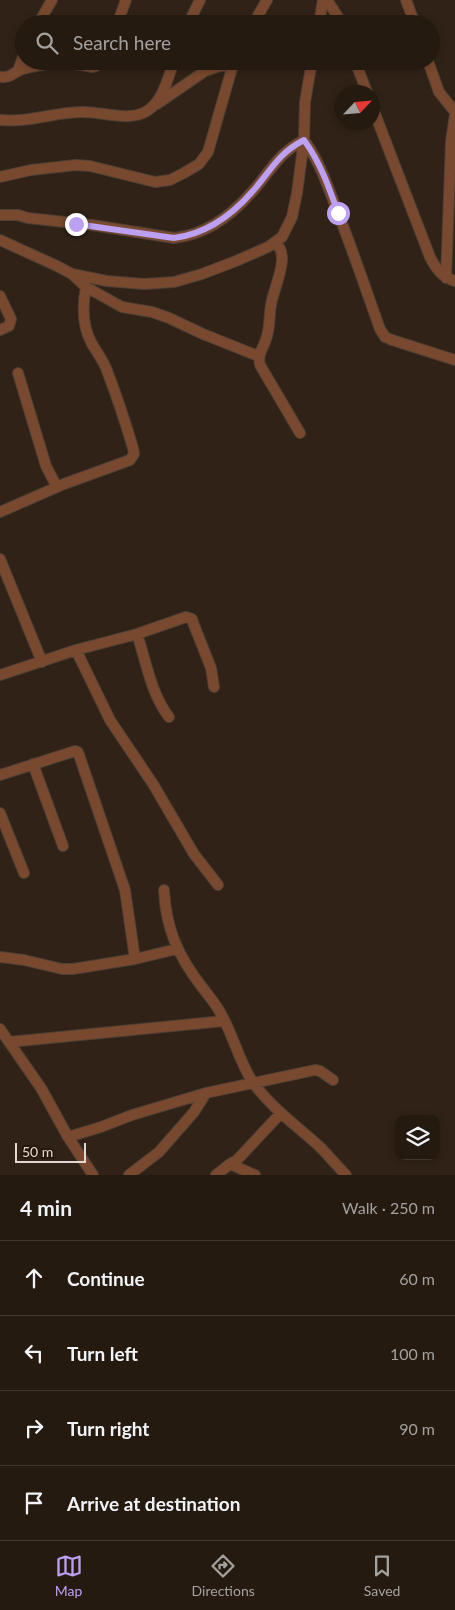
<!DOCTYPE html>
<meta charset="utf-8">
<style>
body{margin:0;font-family:Lato,sans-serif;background:#30271e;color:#f1f3f6}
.controls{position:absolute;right:15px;bottom:15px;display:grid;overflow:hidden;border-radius:10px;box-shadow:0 2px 8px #0003}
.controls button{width:45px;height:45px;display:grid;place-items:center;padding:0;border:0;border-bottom:1px solid #413830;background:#241a10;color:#f1f3f6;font:25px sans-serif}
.compass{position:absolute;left:335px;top:85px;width:45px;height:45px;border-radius:50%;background:#241a10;box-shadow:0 2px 8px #0003;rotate:64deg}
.scale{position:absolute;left:15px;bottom:12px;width:71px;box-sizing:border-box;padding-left:5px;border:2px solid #e3d8d1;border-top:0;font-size:14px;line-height:18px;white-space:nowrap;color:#e3d8d1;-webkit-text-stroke:4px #26180c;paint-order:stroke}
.stop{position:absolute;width:15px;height:15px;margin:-11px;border:4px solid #bca0f2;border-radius:50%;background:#fff}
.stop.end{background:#bca0f2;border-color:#fff;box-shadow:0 1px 5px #0008}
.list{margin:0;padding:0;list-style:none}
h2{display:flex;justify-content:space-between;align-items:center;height:65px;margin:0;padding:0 20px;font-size:21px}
h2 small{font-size:16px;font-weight:400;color:#a3a19f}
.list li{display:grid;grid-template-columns:32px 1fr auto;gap:15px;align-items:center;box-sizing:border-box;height:75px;padding:0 20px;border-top:1px solid #413830}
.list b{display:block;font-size:19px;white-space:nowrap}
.list em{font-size:16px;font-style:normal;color:#a3a19f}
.icon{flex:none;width:28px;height:28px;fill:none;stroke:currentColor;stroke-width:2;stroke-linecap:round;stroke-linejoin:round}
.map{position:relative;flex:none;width:455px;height:1175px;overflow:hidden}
.search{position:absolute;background:#241a10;box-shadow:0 2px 8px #0003;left:15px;right:15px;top:15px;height:55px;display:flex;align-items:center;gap:12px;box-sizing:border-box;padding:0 18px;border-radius:28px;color:#a3a19f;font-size:19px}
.sheet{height:365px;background:#241a10}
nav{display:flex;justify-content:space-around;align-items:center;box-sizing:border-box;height:70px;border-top:1px solid #413830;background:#241a10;font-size:14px;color:#a3a19f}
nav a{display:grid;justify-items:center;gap:2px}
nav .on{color:#bca0f2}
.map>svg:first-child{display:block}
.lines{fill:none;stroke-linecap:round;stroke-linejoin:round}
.minor-casing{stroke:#4d3f34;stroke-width:12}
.minor{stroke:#79492f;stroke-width:10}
.route{stroke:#bca0f2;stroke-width:6}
</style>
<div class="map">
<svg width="455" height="1175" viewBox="0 0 455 1175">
<rect width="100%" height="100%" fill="#302216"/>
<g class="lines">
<g class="minor-casing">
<path id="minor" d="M327,0L338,17L341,24
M406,0L415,24
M38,24L52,0
M117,24L126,0
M188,24L200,0
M253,24L267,0
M319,24L323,0
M355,61L367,92
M428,61L439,92L455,112
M18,71L24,54
M0,77C8,78 11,75 18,71C23,68 31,67 37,66C53,62 74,63 91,67L96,66L101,61
M157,104L205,71L220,66L233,65L247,61
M372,106L430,257C436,269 442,277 455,281
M0,120C28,123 55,112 83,112C104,112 129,122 147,111C163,101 168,78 174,61
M0,177L31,170L76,165L90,166L155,182L170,180L184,173L199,164L208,152L234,61
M0,215H18L28,218L92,225L174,238C206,235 231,216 252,192C271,171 277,154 304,140C320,162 328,187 338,213C353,251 366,290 380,329L385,337L392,340L455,360
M0,240L57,266L72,274L86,287L122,307L152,312L169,318L203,334L258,356
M275,243C292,254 273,289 271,305C269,316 270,326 267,336C264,348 257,353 260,365L300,433
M72,274L107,281L144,284L174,282L202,274L236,261L268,247L282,237L292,217L297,193L304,140L305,102L312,61
M446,278L451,142L455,114
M0,296L11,319L9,326L0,330
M18,373L46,466L57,487
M0,512L64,484L130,460L134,454L133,448C125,421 116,394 106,368C102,359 97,352 92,344C82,326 82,307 86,287
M0,559L42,662
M137,634C146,661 151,694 169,717
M76,650L110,720L153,784L194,854L218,885
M0,675L76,650L137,634L186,617L192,619L194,625L211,668L214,687
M33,764L63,846
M0,775L75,751L78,752L125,890L135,959
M0,813L24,873
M164,890C166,929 178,956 202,987C208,995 215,1003 220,1012C233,1034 238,1059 252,1081C270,1107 297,1126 320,1147C329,1156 337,1166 346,1175
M0,957L24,960L62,969H73L135,959L177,949
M0,1029L41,1088L68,1137L93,1175
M9,1042L224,1021
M68,1137L101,1127L132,1115L206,1093L315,1070L320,1071L333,1080
M230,1164L237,1160L281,1113
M129,1175L159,1152L194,1112L206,1093
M216,1175L230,1164L255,1175"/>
</g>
<use href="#minor" class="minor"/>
</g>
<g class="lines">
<path class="route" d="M76,224L174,238C206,234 231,216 252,192C271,171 277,154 304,140C320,162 329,187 338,213"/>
</g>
</svg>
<div class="controls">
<button><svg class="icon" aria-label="layers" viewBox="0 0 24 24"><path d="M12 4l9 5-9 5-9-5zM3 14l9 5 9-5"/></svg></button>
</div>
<svg class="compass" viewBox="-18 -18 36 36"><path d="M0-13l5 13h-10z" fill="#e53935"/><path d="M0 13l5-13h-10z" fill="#a3a19f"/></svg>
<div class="scale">50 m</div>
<div class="stop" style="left:338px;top:213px"></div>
<div class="stop end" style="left:76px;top:224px"></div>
<div class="search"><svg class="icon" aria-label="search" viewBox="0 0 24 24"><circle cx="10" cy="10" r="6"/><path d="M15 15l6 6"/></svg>Search here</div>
</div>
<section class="sheet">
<h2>4 min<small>Walk · 250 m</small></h2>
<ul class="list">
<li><svg class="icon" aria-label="ahead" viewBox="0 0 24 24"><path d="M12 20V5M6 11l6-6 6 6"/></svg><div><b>Continue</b></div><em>60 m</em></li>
<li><svg class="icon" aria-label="left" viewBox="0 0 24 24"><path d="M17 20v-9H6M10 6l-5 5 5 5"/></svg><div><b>Turn left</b></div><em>100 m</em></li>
<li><svg class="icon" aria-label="right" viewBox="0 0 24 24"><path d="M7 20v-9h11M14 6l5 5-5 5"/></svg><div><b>Turn right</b></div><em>90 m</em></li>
<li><svg class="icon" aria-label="arrive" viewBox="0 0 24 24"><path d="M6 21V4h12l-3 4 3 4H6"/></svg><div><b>Arrive at destination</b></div></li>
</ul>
</section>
<nav>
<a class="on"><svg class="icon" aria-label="map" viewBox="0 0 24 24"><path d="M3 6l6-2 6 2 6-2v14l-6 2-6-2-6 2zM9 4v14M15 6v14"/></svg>Map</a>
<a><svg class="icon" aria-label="directions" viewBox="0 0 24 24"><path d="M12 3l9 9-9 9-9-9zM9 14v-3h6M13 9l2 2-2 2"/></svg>Directions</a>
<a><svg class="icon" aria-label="saved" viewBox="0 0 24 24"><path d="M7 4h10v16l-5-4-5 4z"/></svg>Saved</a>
</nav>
